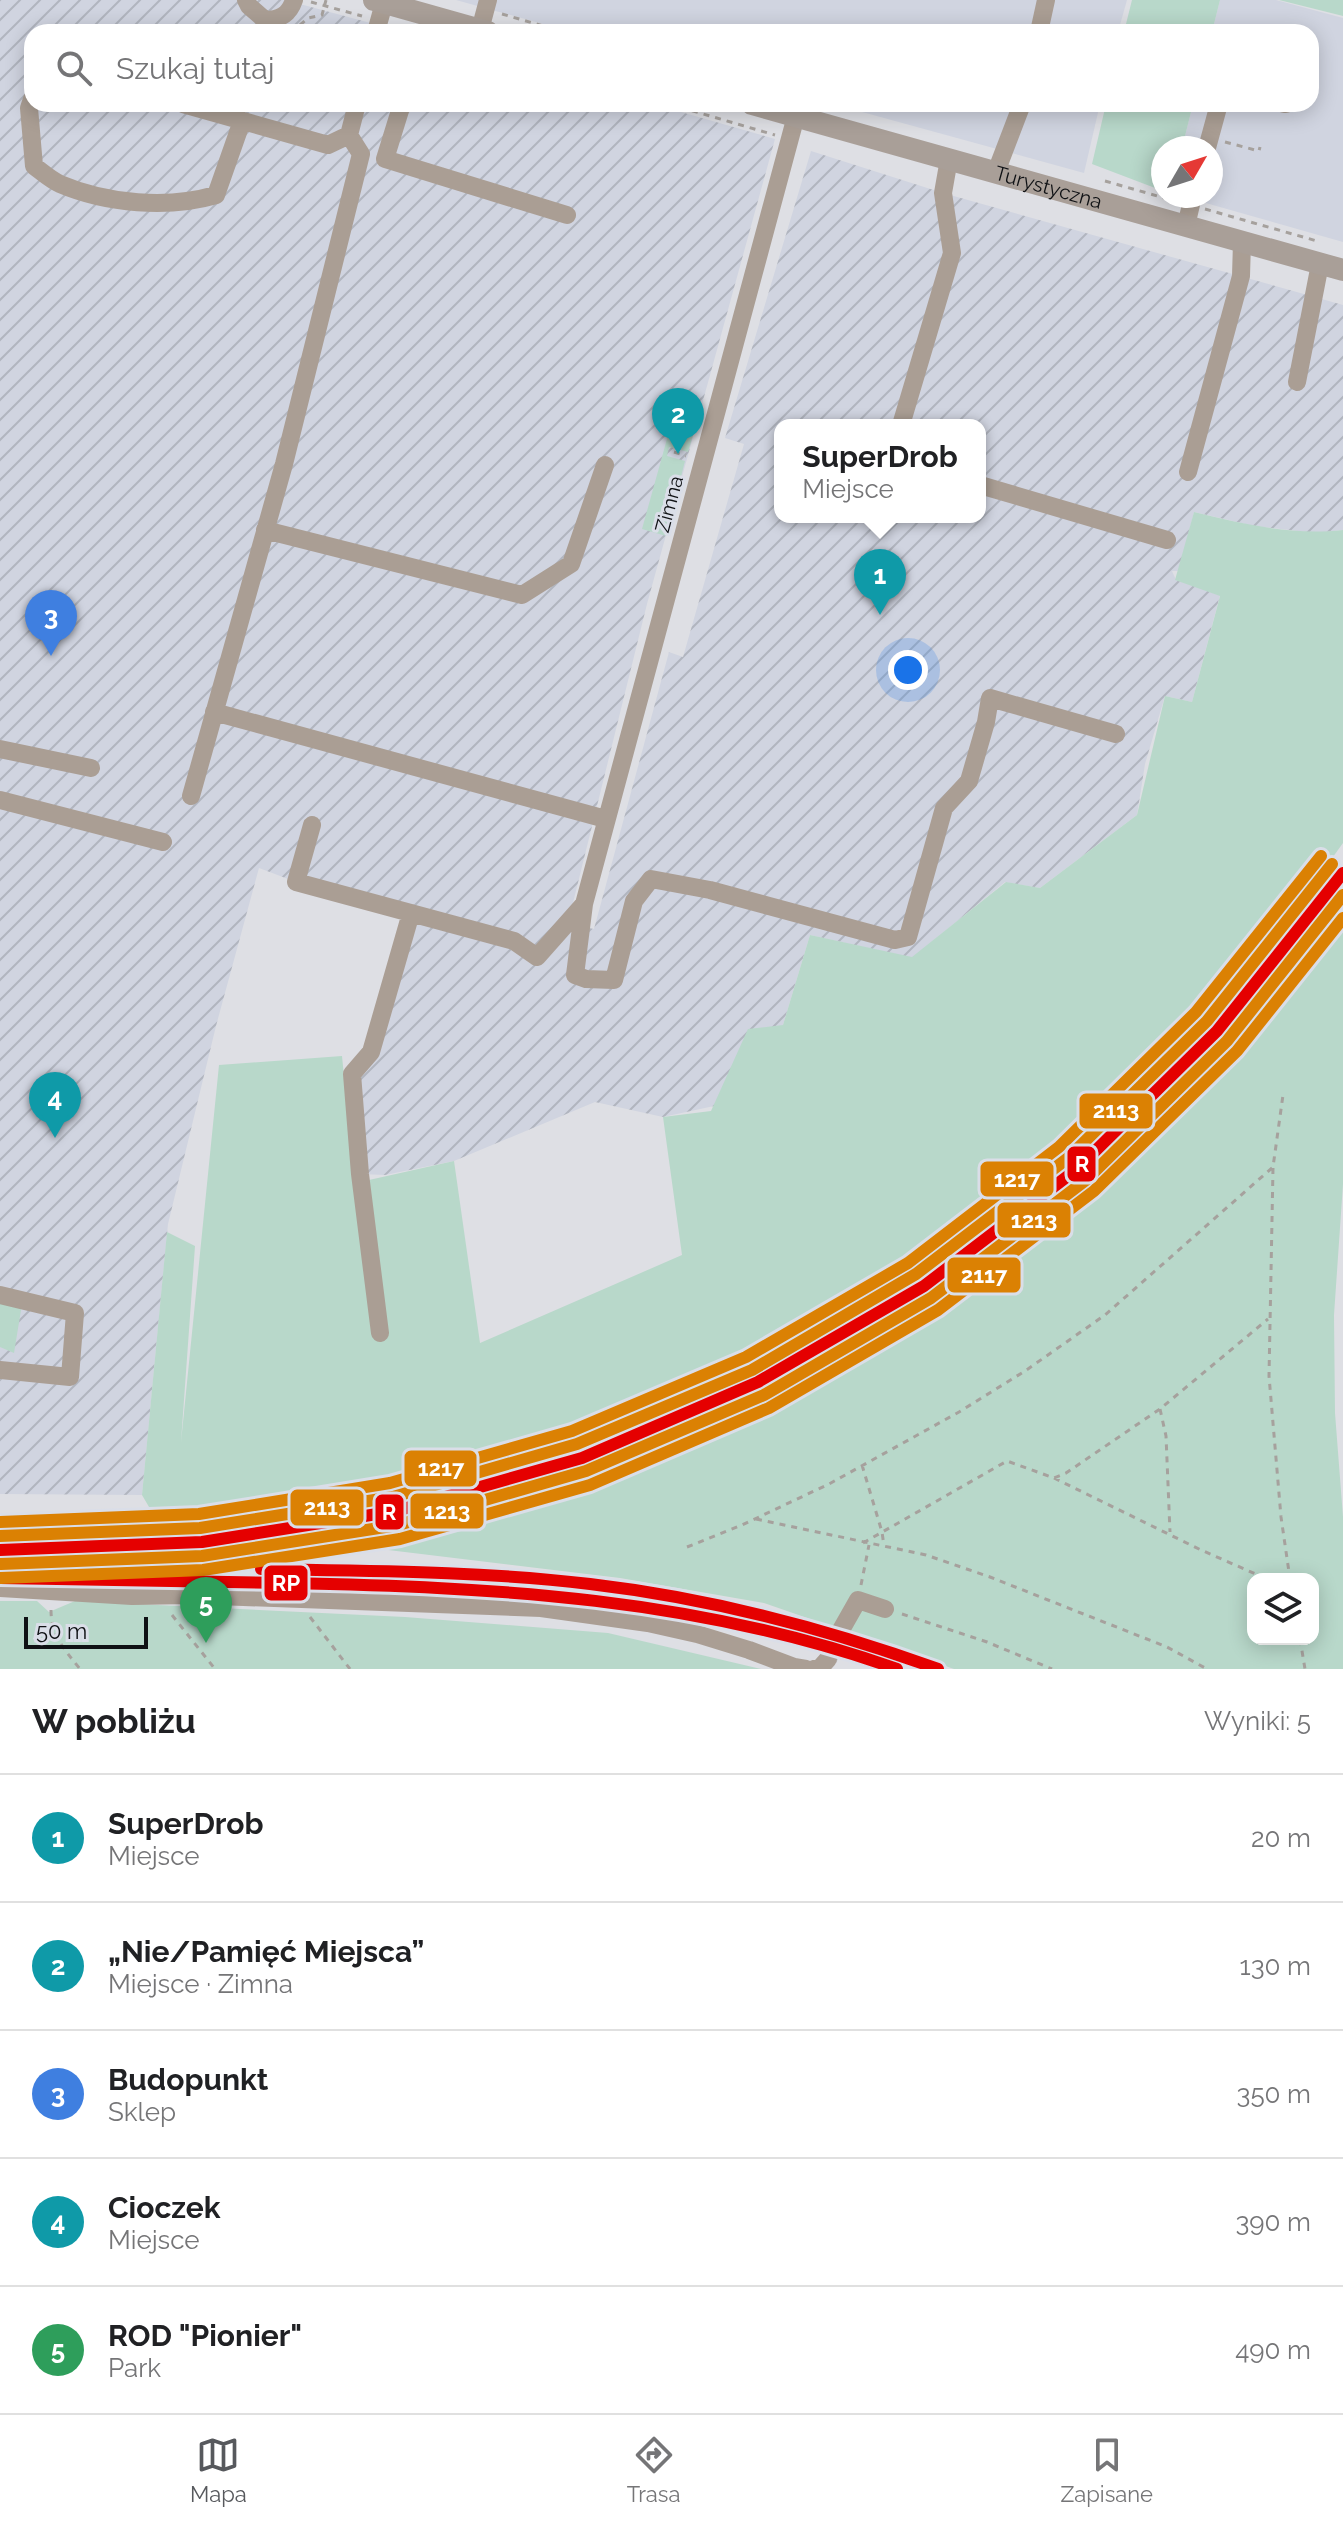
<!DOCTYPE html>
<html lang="pl">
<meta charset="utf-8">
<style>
body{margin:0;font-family:Raleway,sans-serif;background:#f2f2f2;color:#202124}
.controls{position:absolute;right:24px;bottom:24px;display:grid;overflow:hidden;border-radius:16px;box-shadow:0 4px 20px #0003}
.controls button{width:72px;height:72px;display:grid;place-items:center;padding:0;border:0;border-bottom:2px solid #e0e0e0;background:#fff;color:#202124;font:40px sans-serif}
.compass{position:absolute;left:1151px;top:136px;width:72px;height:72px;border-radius:50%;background:#fff;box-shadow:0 4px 20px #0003;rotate:51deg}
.scale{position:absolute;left:24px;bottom:20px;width:124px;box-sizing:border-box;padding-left:8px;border:4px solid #0f1114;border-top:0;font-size:22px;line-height:28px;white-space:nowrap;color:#0f1114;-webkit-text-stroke:6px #dadee8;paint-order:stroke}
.you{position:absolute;left:908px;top:670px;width:28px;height:28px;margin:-20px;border:6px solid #fff;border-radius:50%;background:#1a73e8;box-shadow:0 0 0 12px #1a73e833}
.badge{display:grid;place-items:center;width:52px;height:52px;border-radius:50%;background:#57595d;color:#fff;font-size:26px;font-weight:700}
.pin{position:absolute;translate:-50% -66px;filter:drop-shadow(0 2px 4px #0008)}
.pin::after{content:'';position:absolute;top:42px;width:28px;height:24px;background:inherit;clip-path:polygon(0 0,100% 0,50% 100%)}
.popup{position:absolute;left:774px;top:419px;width:212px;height:104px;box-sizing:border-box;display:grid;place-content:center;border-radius:16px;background:#fff;filter:drop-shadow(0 2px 6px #0005);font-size:26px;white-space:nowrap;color:#757577}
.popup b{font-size:30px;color:#202124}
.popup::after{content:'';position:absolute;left:50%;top:100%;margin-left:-16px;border:16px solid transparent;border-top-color:#fff}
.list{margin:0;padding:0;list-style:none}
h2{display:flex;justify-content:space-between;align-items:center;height:104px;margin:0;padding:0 32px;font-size:34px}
h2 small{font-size:26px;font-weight:400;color:#757577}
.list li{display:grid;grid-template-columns:52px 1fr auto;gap:24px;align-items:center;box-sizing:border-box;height:128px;padding:0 32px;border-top:2px solid #e0e0e0}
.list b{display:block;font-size:30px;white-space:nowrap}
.list p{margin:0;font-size:26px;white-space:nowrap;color:#757577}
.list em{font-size:26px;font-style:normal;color:#757577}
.icon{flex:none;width:44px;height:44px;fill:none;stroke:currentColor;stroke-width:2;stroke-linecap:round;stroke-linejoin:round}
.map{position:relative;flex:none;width:1343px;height:1669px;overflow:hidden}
.search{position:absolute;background:#fff;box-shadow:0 4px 20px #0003;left:24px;right:24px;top:24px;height:88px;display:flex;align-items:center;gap:20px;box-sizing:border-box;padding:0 28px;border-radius:24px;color:#757577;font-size:30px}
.sheet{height:744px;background:#fff}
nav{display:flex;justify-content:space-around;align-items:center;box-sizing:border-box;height:112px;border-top:2px solid #e0e0e0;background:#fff;font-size:22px;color:#757577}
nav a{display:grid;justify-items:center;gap:4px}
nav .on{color:#57595d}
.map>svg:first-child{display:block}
.built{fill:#d0d4e0}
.industrial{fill:url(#industrial-furrows);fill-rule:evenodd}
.green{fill:#b8d8ca;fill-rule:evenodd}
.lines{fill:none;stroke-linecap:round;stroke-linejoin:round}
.minor-tunnel{stroke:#bfc0c5;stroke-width:18;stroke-dasharray:18 9;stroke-linecap:butt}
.path{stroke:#a6a19d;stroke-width:3;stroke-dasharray:6 6;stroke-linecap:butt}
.minor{stroke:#aa9e94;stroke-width:18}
.major{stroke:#a99f98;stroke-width:22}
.rail-1-casing{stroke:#dadee8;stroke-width:18}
.rail-2-casing{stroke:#dadee8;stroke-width:18}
.rail-3-casing{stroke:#dadee8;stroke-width:18}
.rail-4-casing{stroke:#dadee8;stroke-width:18}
.rail-5-casing{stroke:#dadee8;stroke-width:18}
.rail-6-casing{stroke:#dadee8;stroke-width:18}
.rail-1{stroke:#e50000;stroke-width:12}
.rail-2{stroke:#e50000;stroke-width:12}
.rail-3{stroke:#db8103;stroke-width:12}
.rail-4{stroke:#db8103;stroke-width:12}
.rail-5{stroke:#db8103;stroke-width:12}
.rail-6{stroke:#db8103;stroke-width:12}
.labels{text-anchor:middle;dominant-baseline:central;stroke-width:6;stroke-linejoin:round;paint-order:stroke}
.street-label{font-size:20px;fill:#0f1114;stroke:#dadee8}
.line-badge{stroke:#dadee8;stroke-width:3}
.badge-label{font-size:22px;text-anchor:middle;font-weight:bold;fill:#fff}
</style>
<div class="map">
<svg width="1343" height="1669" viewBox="0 0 1343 1669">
<defs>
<pattern id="industrial-furrows" width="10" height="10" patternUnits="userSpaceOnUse" patternTransform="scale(2)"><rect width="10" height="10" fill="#d0d4e0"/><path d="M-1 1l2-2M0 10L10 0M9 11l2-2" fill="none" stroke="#b1b5bf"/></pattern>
</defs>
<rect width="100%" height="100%" fill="#dedfe4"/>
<path class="built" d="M456,0H1127L1118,32H572Z
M1220,0H1276L1343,18V242L1181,196H1211V148H1182L1193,104H1311V32H1212Z
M833,104H1100L1084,173Z"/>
<path class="industrial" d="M0,0H285L404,32H32V104H653L775,139L647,604L570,915L574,925L594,929L669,652L683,657L744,444L725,438L811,151L943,193L1343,305V530L1315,533L1254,526L1194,512L1179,571H1172L1176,580L1220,595L1192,702L1165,696L1145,764L1137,815L1040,888L1005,882L912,958L810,935L783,1025L714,1106L663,1117L595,1102L454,1161L385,1175L360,1174L352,1074L371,1052L410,913L296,882L259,868L216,1026L168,1224L142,1495L0,1494ZM780,425H980V517H780Z"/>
<path class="green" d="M1132,0H1220L1212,32H1124Z
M1279,0H1343V16Z
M1106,104H1193L1182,148H1163V191L1092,164Z
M670,428L693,435L688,452L669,447L667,456L685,461L666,536L642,529Z
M1194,512C1244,524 1292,536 1343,530V843L1222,1011L1126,1109L976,1235L674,1403L492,1474L360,1505L169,1541L142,1495L167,1232L195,1246L181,1442L219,1065L342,1056L354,1177L369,1180L454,1161L480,1343L682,1255L663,1117L711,1111L748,1029L783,1025L810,935L912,957L1006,882L1040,888L1137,815L1165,696L1192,702L1220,596L1175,580Z
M1343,888V1184L1334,1315L1335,1413L1343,1517V1669H954L764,1603L620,1578L347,1545L529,1492L690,1424L881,1331L938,1297L1067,1198L1150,1126L1227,1049L1279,987ZM1253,1579H1313V1639H1253Z
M0,1300L22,1304L14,1353L0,1347Z
M0,1601H37L49,1612L75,1601L405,1617L608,1633L761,1669H0Z"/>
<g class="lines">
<path class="minor-tunnel" d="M828,1659L841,1630"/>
<path class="path" d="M311,2L362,16
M502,14L564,32
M300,25L308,18L322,15L326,0
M669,104L775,135
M1225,142L1259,151L1260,147
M1211,179L1215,164
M1105,181L1175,201
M1205,209L1317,241
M674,452L686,456
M1273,1168L1269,1376L1281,1517L1290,1579
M1160,1409L1166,1436L1170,1532
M862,1465L882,1532L884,1546
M1054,1478L1201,1550L1267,1579
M756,1519L926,1555L990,1577L1167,1647L1207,1669
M863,1543L1007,1461L1054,1478L1066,1473L1160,1409L1268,1319
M687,1547L742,1525L829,1484L959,1412L1025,1371L1105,1315L1273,1167L1283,1095
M861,1585L869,1545
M51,1610C51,1635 64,1649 80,1669
M902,1614L987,1642L1052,1669
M172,1615L215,1669
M310,1617L350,1669
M1300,1639L1305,1669"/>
<path class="minor" d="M246,0L249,6L265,20C280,20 289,15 294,0
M480,30L488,0
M376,32L384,3
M1039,32L1046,0
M32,99L29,108L34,166C42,172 51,180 60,184C107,204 168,209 216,195L242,121
M183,104L328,145L349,135
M402,104L385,159L567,215
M1284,104H1286
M796,116L584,904L575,975L586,979L614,980L634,901L651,879L710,890L895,940L908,937L944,808L969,781L986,722L990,698L1116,734
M1207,148L1219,104
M996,172L1022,104
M1186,226L1193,196
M1297,382L1320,264
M901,425L952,253L943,193L949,159
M1188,472L1241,276L1242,242
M980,485L1167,540
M265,530L522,595L571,564L605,465
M214,712L602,818
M0,749L91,768
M191,796L284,464L361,154L349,135L357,104
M0,800L163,842
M312,825L296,882L514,941L537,957L584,904
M0,1295L75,1313L70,1377L0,1370
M380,1333L360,1174L352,1074L371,1052L411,913
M0,1588L132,1596L192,1595L541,1608L648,1623L697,1634L749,1650L794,1667L806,1669
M841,1630L858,1600L885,1609
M814,1669L820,1668L828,1659"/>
<g class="major">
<path d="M374,0L488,32"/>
<path id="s1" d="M752,104L1343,270"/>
</g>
<g class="rail-1-casing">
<path id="rail-1" d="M0,1550L202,1542L396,1511L582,1458L758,1382L924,1286L1077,1169L1217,1031L1343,873
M261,1569C371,1571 481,1571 590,1584C709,1598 825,1628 938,1669"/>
</g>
<g class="rail-2-casing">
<path id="rail-2" d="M0,1578C95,1580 190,1582 286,1583C495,1587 698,1598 897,1669"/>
</g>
<g class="rail-3-casing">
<path id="rail-3" d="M1,1564L202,1556L398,1525L586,1471L764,1395L931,1298L1086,1180L1227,1041L1343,895"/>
</g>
<g class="rail-4-casing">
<path id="rail-4" d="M0,1536L200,1528L393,1497L577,1444L752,1370L916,1274L1068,1158L1207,1021L1332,864"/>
</g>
<g class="rail-5-casing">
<path id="rail-5" d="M1,1578L203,1570L400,1539L590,1485L769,1408L938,1310L1094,1191L1237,1051L1343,918"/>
</g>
<g class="rail-6-casing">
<path id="rail-6" d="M0,1522L199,1514L390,1483L572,1431L746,1357L908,1263L1059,1147L1196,1012L1321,856"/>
</g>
<use href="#rail-1" class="rail-1"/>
<use href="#rail-2" class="rail-2"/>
<use href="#rail-3" class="rail-3"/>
<use href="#rail-4" class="rail-4"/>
<use href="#rail-5" class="rail-5"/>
<use href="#rail-6" class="rail-6"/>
</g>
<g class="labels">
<g class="street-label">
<text stroke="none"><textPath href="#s1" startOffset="308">Turystyczna</textPath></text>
<text transform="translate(669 504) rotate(-75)">Zimna</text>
</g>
</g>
<g class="line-badge">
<rect x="1078" y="1092" width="76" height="38" rx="8" fill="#db8103"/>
<rect x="1066" y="1145" width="31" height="38" rx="8" fill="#e50000"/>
<rect x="979" y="1160" width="76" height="38" rx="8" fill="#db8103"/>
<rect x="996" y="1201" width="76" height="38" rx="8" fill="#db8103"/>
<rect x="946" y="1256" width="76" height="38" rx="8" fill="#db8103"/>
<rect x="403" y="1449" width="75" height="39" rx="8" fill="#db8103"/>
<rect x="289" y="1488" width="76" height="39" rx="8" fill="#db8103"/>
<rect x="409" y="1492" width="76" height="38" rx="8" fill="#db8103"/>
<rect x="374" y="1493" width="31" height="38" rx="8" fill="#e50000"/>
<rect x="263" y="1564" width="46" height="38" rx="8" fill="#e50000"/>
</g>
<g class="badge-label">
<text x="1116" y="1118">2113</text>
<text x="1082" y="1172">R</text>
<text x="1017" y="1187">1217</text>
<text x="1034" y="1228">1213</text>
<text x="984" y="1283">2117</text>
<text x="441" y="1476">1217</text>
<text x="327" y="1515">2113</text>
<text x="447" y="1519">1213</text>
<text x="389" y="1520">R</text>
<text x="286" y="1591">RP</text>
</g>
</svg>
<div class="controls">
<button><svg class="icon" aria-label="layers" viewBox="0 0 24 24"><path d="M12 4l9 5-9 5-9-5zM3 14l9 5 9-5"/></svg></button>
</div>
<svg class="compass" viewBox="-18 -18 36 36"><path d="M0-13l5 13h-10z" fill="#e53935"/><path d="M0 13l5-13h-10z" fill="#757577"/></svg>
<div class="scale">50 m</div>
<div class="you"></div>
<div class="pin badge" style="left:880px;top:615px;background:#0f9aa8">1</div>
<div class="popup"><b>SuperDrob</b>Miejsce</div>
<div class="pin badge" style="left:678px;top:454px;background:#0f9aa8">2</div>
<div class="pin badge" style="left:51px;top:656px;background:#3f7fe0">3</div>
<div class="pin badge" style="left:55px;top:1138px;background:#0f9aa8">4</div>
<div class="pin badge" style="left:206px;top:1643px;background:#2e9e5b">5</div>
<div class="search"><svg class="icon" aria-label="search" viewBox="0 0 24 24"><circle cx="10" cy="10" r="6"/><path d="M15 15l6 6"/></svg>Szukaj tutaj</div>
</div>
<section class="sheet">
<h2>W pobliżu<small>Wyniki: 5</small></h2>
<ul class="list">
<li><span class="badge" style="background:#0f9aa8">1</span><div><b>SuperDrob</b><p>Miejsce</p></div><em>20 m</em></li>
<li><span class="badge" style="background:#0f9aa8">2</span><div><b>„Nie/Pamięć Miejsca”</b><p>Miejsce · Zimna</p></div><em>130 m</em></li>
<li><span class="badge" style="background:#3f7fe0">3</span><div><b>Budopunkt</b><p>Sklep</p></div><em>350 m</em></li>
<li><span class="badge" style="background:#0f9aa8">4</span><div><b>Cioczek</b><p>Miejsce</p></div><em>390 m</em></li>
<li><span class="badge" style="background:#2e9e5b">5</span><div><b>ROD &quot;Pionier&quot;</b><p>Park</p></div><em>490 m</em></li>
</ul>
</section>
<nav>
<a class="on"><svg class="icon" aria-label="map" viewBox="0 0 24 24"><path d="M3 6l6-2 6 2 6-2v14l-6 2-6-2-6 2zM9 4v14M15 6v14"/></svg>Mapa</a>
<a><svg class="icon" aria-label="directions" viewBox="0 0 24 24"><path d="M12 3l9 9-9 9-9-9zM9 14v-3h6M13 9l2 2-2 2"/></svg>Trasa</a>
<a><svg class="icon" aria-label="saved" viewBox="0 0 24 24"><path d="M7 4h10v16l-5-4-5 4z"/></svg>Zapisane</a>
</nav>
